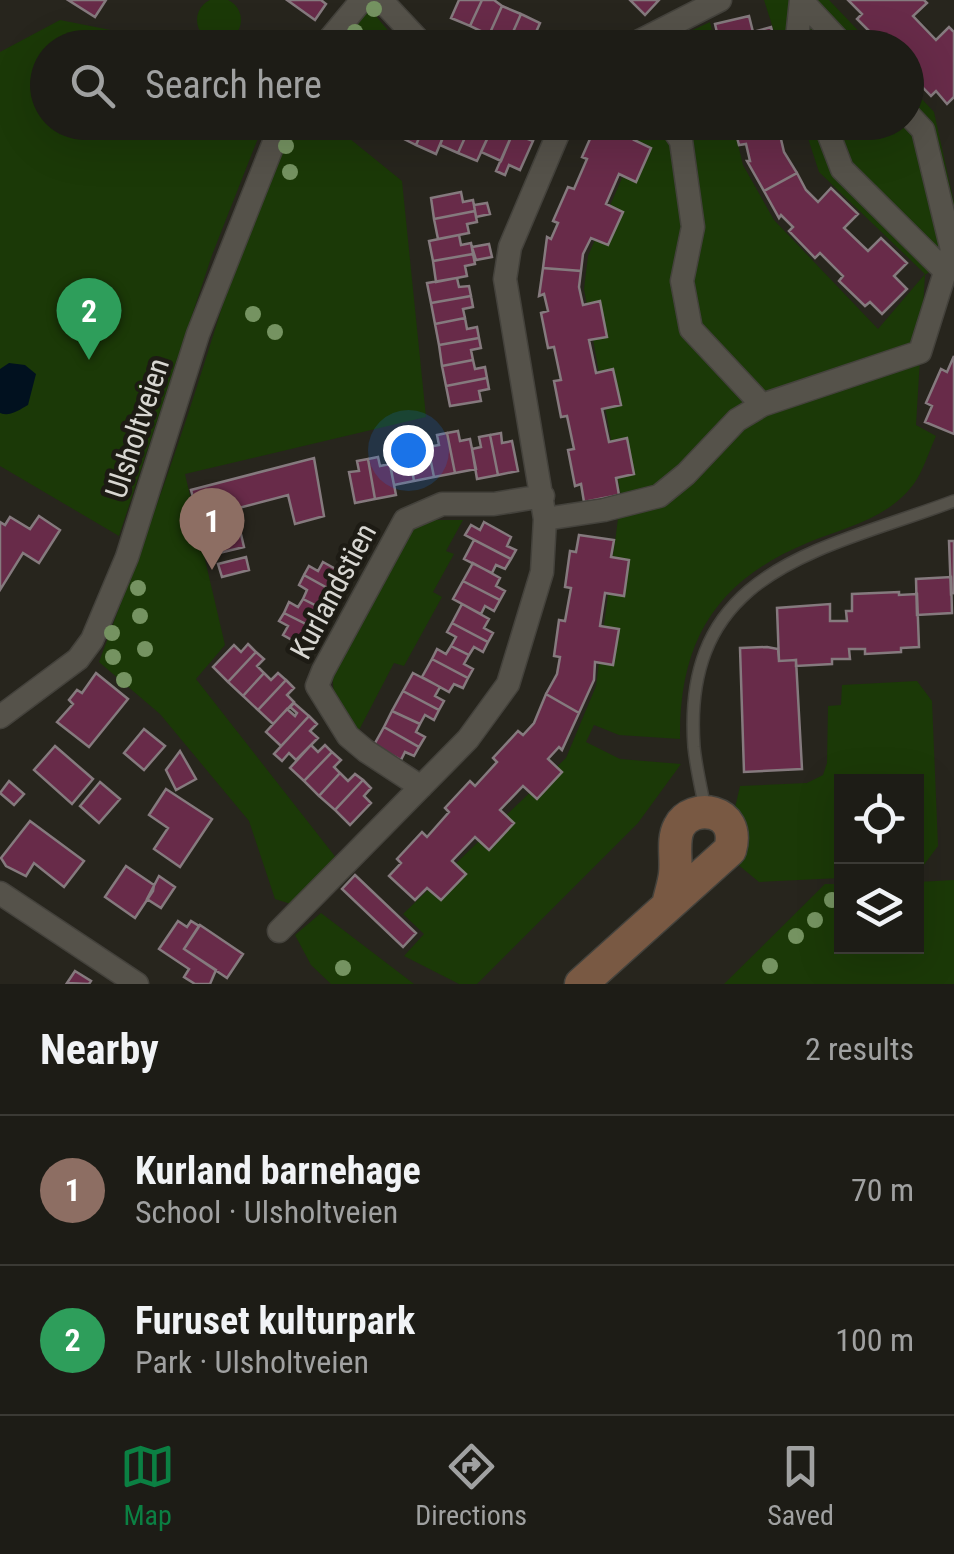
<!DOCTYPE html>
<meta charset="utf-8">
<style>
body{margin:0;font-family:"Roboto Condensed",sans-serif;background:#2a2923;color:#f1f3f6}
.controls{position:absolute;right:30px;bottom:30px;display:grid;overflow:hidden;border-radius:0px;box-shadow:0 10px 40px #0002}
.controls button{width:90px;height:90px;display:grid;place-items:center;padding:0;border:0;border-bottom:2px solid #3b3a35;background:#1d1c16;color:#f1f3f6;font:50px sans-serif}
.you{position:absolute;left:408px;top:450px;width:35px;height:35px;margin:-25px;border:8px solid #fff;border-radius:50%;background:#1a73e8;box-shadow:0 0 0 15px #1a73e833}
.badge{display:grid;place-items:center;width:65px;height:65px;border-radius:50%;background:#0b8043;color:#fff;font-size:32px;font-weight:700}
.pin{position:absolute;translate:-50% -82px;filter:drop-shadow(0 2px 5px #0008)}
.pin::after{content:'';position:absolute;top:52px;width:35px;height:30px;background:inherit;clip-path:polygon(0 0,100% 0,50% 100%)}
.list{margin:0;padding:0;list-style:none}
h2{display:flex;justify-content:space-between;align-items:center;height:130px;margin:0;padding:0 40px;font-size:42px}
h2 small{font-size:32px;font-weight:400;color:#a0a1a1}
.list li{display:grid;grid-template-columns:65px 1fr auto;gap:30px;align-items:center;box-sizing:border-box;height:150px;padding:0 40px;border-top:2px solid #3b3a35}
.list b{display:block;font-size:38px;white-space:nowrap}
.list p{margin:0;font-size:32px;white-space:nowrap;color:#a0a1a1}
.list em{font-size:32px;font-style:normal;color:#a0a1a1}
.icon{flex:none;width:55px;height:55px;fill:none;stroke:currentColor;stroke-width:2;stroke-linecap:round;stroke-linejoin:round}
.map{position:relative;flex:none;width:954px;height:984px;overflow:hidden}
.search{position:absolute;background:#1d1c16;box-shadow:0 10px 40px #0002;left:30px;right:30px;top:30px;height:110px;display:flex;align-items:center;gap:25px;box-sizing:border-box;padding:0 35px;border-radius:55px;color:#a0a1a1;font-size:38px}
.sheet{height:430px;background:#1d1c16}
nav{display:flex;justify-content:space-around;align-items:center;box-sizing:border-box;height:140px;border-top:2px solid #3b3a35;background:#1d1c16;font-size:28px;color:#a0a1a1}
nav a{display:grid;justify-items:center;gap:5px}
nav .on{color:#0b8043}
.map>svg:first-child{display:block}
.green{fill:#1b3907}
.water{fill:#01111f}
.building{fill:#682b49;stroke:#857a7e;stroke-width:2.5}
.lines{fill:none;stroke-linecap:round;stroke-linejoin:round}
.lane-casing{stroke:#44423c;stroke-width:14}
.street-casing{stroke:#44423c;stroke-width:25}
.secondary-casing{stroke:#44423c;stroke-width:35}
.lane{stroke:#55524a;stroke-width:11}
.street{stroke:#55524a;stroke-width:22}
.secondary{stroke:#795943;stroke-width:32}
.tree{fill:#759361}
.labels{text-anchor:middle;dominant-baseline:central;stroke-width:9;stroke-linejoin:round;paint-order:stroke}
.street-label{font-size:30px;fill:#d8d7d2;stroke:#1d1b14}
</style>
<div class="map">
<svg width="954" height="984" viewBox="0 0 954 984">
<rect width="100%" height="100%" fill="#27251d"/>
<path class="green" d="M197 20a22 22 0 1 1 44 0a22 22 0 1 1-44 0Z
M764,0H829L874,47H779Z
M370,9L402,47L336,48Z
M60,20L151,38L183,47L48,48V122L264,123L212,255L119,536L0,466V52Z
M710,22L716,47L654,48Z
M907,83L934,112L954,203V255L925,275L916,425L936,436C929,451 923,472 913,485C886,520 845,527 807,543C716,581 679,641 680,739L619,735L594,725L586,742L620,759L681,764L638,823L477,984H459L404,956L424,934L403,914L566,758L596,686L621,496L584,289L588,256L646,123H733L743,165L774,220L878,329L925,274L819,172L803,123L906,122Z
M294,123H350L344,134L402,181L426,417L185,474L225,645L196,679L341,864L294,905L275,899L249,821L160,714L99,662C134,568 169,475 199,380C227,294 251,202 294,123Z
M426,520H463L446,551L454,554L433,592L442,597L404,666L394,663L358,732L334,695L332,673L410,530Z
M917,681L932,701L938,846L918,873L916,782H842L841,878L759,882L736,863L734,812L740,786L807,783L823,775L827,763L828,706L841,705L842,685Z
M954,880V984H724L825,884H841L842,946H916L917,882Z
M321,913L414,984H331L311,965L295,935Z"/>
<path class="water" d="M9,363L25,365L36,374L28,405C19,410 10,417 0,413V369Z"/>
<path class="building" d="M68,0H106L95,17Z
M287,0H321L326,4L315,20Z
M459,0H482L470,26L451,18Z
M482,0H494L502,6L489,35L470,26Z
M630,0H659L645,15Z
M848,0H924L927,3L913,16L936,40L949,27L954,32V97L947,104L936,91L931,96L906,70L910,65L906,61V48H894L887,41L883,45L857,19L862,14Z
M502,6L521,14L506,48H494L485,44Z
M521,14L540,23L529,48H506Z
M749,16L753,32L771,27L777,48H714L713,42L719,41L715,24Z
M404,122H426L416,145L398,136Z
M426,122L448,125L436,154L416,145Z
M449,122H472L458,153L440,145Z
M472,122H484L481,129L490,133L477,161L458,153Z
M506,122L517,123L501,161L481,152L494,124L503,128Z
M604,122L642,125L634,140L651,148L636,182L619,174L606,204L623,212L608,245L591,238L583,254L581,271L543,268L547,237L551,239L558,223L553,221L568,187L574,189L587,159L582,157L597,123L602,126Z
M733,122H796L798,131L780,135L784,152L797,173L764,191L747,161H750L746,144L739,145Z
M517,123L528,128L523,137L533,141L520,170L509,165L505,175L496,171Z
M797,173L806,190L818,202L831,188L858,214L844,228L868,251L881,238L907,263L894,276L907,289L882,314L870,302L865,306L839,281L843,276L820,253L815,258L789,231L793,227L781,215L779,218L764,191Z
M461,192L463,202L473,200L475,211L434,219L431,198Z
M487,203L490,214L476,217L474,205Z
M475,211L477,222L467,224L469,233L438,239L434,219Z
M459,235L461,245L471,243L473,254L433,261L429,241Z
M489,244L492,257L476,260L472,247Z
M473,254L475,264L465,266L467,276L436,282L433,261Z
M543,268L581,271L579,287L583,305L600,301L607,337L589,340L596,373L613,369L621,405L602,409L609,442L627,438L634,474L616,478L619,495L584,502L581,484L575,486L568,450L574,449L567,416L561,417L554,381L561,380L554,347L548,348L541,313L548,311L544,294L539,296Z
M457,278L459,287L469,286L471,296L431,303L427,283Z
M471,296L473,307L463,309L465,318L435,324L431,303Z
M465,318L467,329L477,327L479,338L439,345L435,324Z
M479,338L481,348L471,350L473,360L442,366L439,345Z
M954,356V434L925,422L932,406L926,403L941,369L947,372Z
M473,360L475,369L485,367L487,378L446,386L442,366Z
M487,378L489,389L479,391L481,401L450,406L446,386Z
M458,431L460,441L470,439L476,469L455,473L447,433Z
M447,433L455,473L434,477L428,447L439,445L437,435Z
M501,433L502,443L512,441L518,471L498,475L490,435Z
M490,435L498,475L477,479L472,449L481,447L479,437Z
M417,439L419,449L428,447L434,477L414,481L407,441Z
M407,441L414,481L394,485L386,445Z
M378,457L380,466L390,464L396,495L375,499L368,459Z
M314,458L324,516L295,524L288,495L235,509L244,547L215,554L202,506L196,508L191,490Z
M368,459L375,499L355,503L349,472L359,471L357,461Z
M39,516L60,530L39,563L23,553L0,590V522L5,525L10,517L30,529Z
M484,522L511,537L507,546L516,550L511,559L465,535L471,525L480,530Z
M579,535L614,540L611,557L629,560L624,596L605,593L600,626L619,629L613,665L595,662L594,680L579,713L546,694L557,674L560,657L554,656L559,620L565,621L571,588L565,587L570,551L576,552Z
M474,540L511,559L505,569L496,565L492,573L464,559Z
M949,541H954V593L951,594Z
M246,557L249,570L222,577L218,564Z
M323,562L341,572L336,581L345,585L340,595L304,575L309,566L318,571Z
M473,563L500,578L496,586L505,591L500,600L463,581Z
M304,575L340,595L335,605L326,600L321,608L303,599L307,590L299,585Z
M951,577L952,613L917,615L916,579Z
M463,581L500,600L494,611L485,606L481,614L453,599Z
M899,592V595L917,594L919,647L901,648V652L865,654V649H849L850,659H832V664L796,666V660L779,661L777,608L830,604V621H847L846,611H852V594Z
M303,599L321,608L316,617L325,622L320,631L284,613L289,602L298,607Z
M462,604L489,619L484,628L493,633L488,642L452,623Z
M284,613L320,631L315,641L306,636L301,645L283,635L288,626L279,621Z
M452,623L488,642L483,652L474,647L469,655L451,646L456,637L447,632Z
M248,644L256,652L228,682L213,667L234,645L241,652Z
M451,646L469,655L464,664L473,669L468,678L432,659L437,649L446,654Z
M767,647L778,649L779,661L796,660L802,769L744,772L740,648Z
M256,652L264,659L257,666L264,673L243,696L228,682Z
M432,659L468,678L463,688L454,684L449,692L422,677Z
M96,673L128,699L89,747L57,722L73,704L69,700L77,690L82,693Z
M264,673L271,680L278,673L286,680L258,710L243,696Z
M413,673L440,687L435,696L444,701L439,710L403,691Z
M286,680L294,688L287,695L294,702L273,724L258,710Z
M403,691L439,710L434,720L425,715L420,724L392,711Z
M546,694L579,713L562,750L559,747L548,759L562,772L537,799L523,786L500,810L514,823L489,850L475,837L452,861L466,874L441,900L427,888L415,900L389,876L401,863L397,859L422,832L427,837L449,812L445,808L470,781L475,786L497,762L493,758L518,731L523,735L534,723Z
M294,703L309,716L281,746L266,732L287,709L295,716L297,713L290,707Z
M392,711L420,724L416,732L425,737L419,747L384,727Z
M309,716L317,724L310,731L318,738L296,760L289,753L282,761L274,754Z
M384,727L419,747L414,756L405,752L401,760L374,745Z
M144,729L165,746L144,770L124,753Z
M311,745L318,752L325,745L332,752L304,781L290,768Z
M55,746L93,779L72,804L34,770Z
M180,751L196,779L176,790L166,770Z
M332,752L341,760L334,767L340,773L319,796L304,781Z
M340,773L348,781L355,774L363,780L335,810L319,796Z
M363,780L371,788L364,796L371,803L350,825L335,810Z
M9,781L24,794L14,805L0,793Z
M100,782L120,799L99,823L80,806Z
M166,789L212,819L180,867L154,849L168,828L149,815Z
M30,821L84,861L64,887L34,863L26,876L6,866L1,858Z
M126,866L154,885L153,891L135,918L105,897Z
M355,875L416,933L403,947L342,889Z
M159,876L175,887L161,908L147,899Z
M178,921L187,927L191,921L199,926L184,949L216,970L210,984H195L184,977L189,969L159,949Z
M200,925L243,954L227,978L184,949Z
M75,971L91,981L89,984L67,983Z"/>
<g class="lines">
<g class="lane-casing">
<path id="lane" d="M705,808C701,788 696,767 694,747C681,568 821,551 954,501"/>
</g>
<g class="street-casing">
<path id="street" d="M381,0L426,48
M801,0L846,48
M322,48L362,0
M626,48L720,0
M796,48L801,0
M668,122L681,141L693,227L682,281L691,329L762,405
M824,122L842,169L946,272
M545,519L604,510L659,496L686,474L737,420L762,405L920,352L952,250L923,130L906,112
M0,717L78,659L92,640L127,557L198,334L282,122
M421,787L366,751L348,736L317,686L323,671L405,520L442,504H494L543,496
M0,893L137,984
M279,931L468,739L508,684L542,572L545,519L505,279L510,247L563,122"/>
</g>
<g class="secondary-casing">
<path id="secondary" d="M581,984L730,850C742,808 691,802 679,827C672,840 677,859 675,874C674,884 670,895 668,905"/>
</g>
<use href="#lane" class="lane"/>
<use href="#street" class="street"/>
<use href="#secondary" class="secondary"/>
</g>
<g class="tree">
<circle cx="374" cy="9" r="8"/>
<circle cx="355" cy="32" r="8"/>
<circle cx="286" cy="146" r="8"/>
<circle cx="290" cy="172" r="8"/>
<circle cx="253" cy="314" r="8"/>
<circle cx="275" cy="332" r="8"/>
<circle cx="138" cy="588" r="8"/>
<circle cx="140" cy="616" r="8"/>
<circle cx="112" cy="633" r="8"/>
<circle cx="145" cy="649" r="8"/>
<circle cx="113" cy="657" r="8"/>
<circle cx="124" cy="680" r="8"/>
<circle cx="832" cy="900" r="8"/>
<circle cx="815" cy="920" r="8"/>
<circle cx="796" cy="936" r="8"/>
<circle cx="770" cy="966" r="8"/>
<circle cx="343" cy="968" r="8"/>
</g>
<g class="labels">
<g class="street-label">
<text transform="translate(137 428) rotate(-72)">Ulsholtveien</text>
<text transform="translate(333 591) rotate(-62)">Kurlandstien</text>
</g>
</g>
</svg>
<div class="controls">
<button><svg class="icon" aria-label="locate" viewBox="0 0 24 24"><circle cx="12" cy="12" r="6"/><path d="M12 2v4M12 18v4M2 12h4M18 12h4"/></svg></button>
<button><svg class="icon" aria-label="layers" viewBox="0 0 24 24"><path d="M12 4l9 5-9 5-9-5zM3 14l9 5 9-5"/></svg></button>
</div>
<div class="you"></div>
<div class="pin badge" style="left:212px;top:570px;background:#8d6e63">1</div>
<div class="pin badge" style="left:89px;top:360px;background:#2e9e5b">2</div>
<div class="search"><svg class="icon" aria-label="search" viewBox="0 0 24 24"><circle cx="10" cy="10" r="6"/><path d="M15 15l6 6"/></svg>Search here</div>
</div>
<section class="sheet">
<h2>Nearby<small>2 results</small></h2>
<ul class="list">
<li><span class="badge" style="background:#8d6e63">1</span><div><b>Kurland barnehage</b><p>School · Ulsholtveien</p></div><em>70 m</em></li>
<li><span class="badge" style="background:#2e9e5b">2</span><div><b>Furuset kulturpark</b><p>Park · Ulsholtveien</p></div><em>100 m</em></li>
</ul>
</section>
<nav>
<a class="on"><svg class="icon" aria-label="map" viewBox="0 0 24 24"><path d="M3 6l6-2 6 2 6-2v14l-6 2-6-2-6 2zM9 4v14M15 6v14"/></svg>Map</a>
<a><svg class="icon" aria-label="directions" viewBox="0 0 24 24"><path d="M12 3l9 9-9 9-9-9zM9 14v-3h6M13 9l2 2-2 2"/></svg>Directions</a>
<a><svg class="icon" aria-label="saved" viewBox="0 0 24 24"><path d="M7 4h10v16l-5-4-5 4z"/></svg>Saved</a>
</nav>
